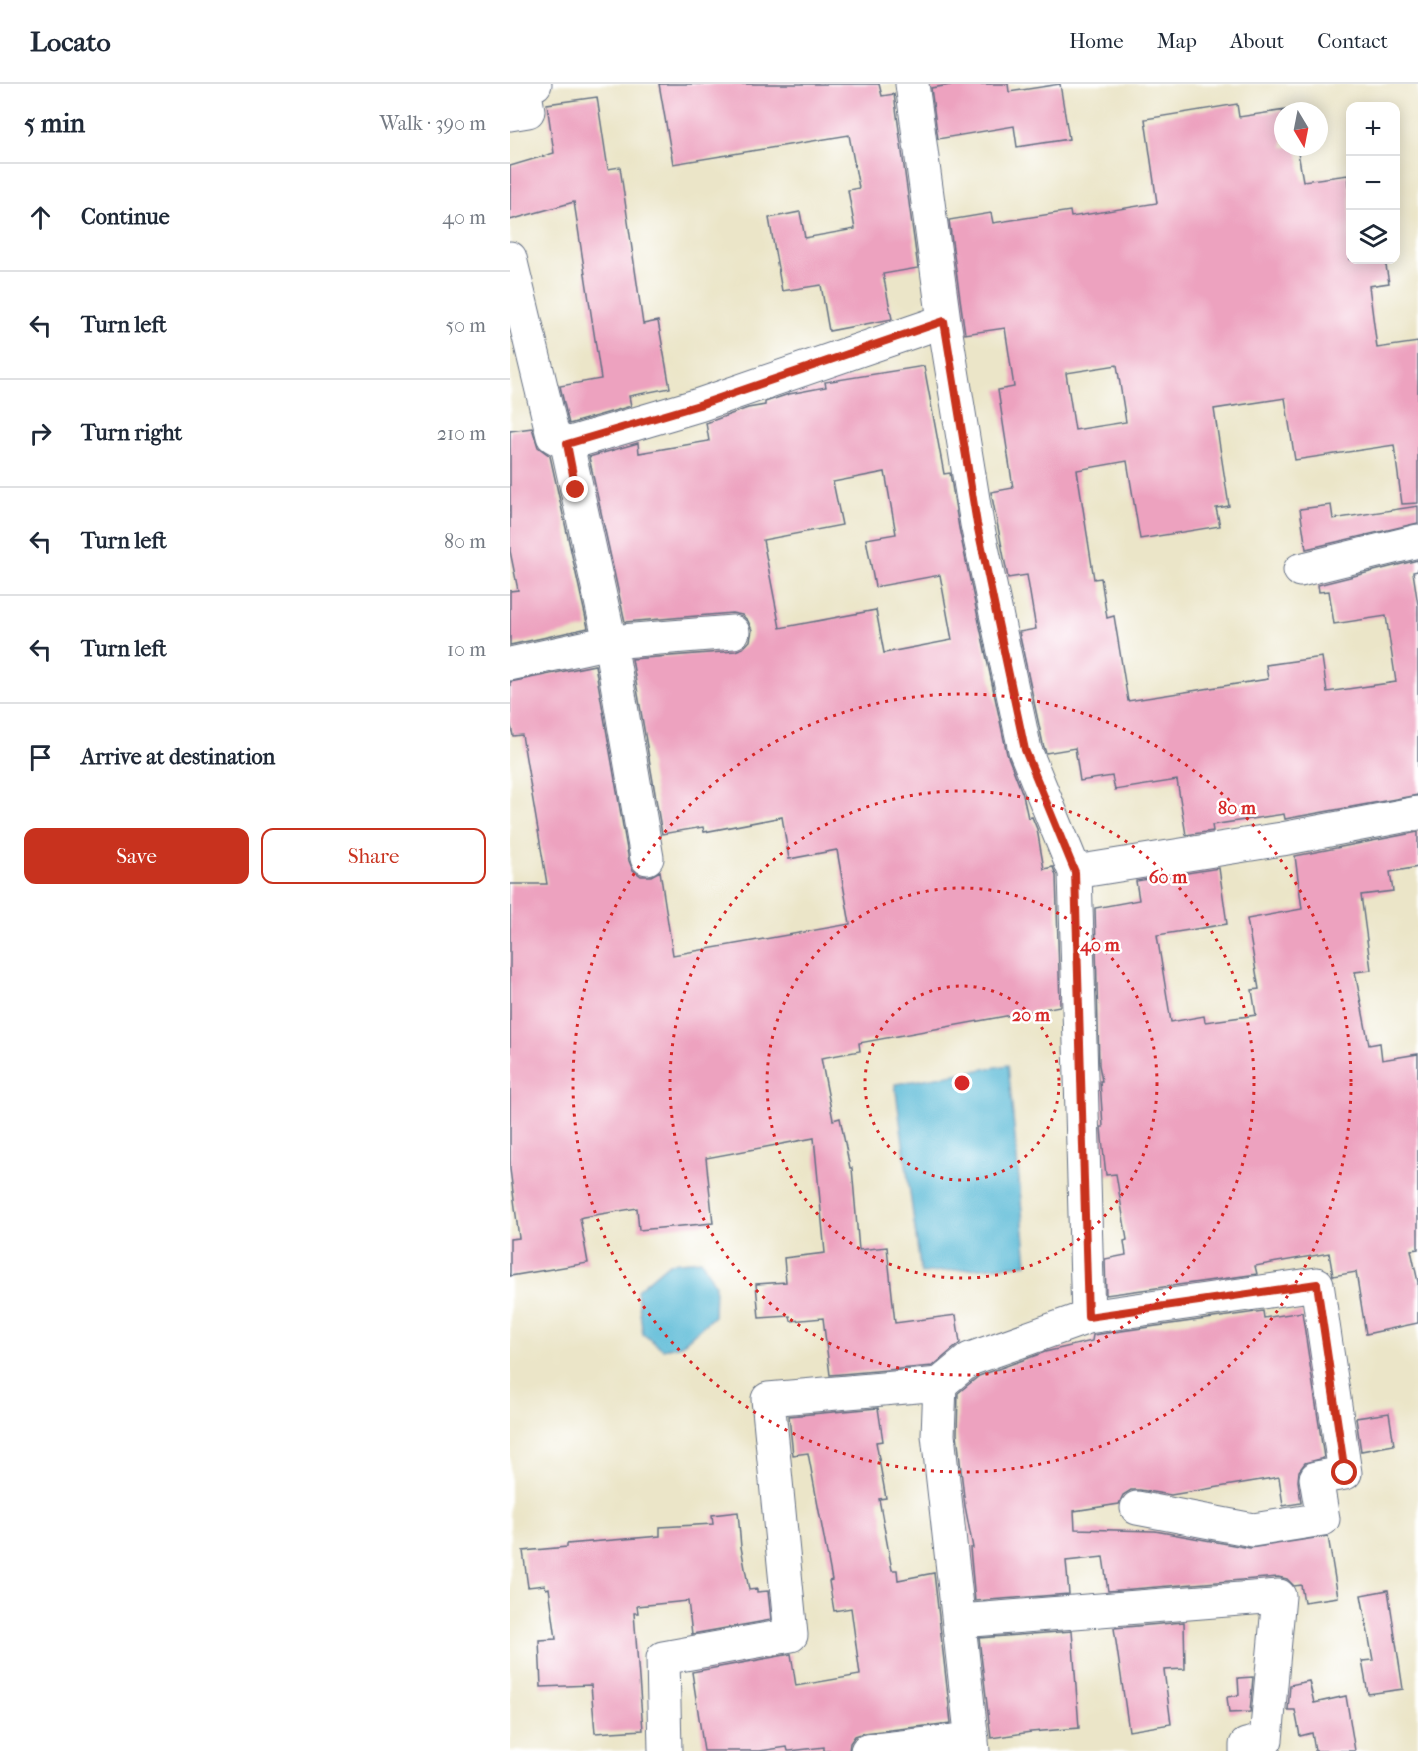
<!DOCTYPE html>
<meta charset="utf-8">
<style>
body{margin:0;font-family:"IM FELL French Canon",serif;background:#f6f6f7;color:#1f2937}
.controls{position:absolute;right:18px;top:18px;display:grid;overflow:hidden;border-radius:12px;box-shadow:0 3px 15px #0003}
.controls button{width:54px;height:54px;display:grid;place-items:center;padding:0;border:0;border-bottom:2px solid #e0e1e3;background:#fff;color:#1f2937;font:30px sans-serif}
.compass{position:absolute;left:764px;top:18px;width:54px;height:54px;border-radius:50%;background:#fff;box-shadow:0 3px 15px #0003;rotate:170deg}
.stop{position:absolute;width:18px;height:18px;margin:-14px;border:4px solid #c8321e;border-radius:50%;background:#fff}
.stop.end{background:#c8321e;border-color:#fff;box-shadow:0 2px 6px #0008}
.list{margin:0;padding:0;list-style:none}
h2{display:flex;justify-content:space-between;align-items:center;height:78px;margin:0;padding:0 24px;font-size:26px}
h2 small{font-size:20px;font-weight:400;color:#747a83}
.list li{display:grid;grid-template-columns:39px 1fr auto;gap:18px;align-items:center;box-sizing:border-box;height:108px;padding:0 24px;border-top:2px solid #e0e1e3}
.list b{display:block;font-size:22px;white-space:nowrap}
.list em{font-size:20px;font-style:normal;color:#747a83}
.actions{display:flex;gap:12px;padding:18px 24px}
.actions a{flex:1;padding:14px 0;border:2px solid #c8321e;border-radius:12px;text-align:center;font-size:21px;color:#c8321e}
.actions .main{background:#c8321e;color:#fff}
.icon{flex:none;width:33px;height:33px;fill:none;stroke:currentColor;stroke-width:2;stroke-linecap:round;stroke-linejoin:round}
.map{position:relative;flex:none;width:908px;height:1667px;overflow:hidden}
header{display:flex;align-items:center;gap:36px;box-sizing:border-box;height:84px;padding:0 30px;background:#fff;border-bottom:2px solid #e0e1e3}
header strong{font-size:28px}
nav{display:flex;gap:33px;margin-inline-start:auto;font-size:21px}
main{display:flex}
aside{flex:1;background:#fff}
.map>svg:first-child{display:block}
.water{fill:#58b9d6;stroke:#3a749a;stroke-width:1.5}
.building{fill:#eda2bf;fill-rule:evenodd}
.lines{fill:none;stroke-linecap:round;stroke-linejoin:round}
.minor-casing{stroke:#646f83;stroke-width:35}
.minor{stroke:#fff;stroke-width:33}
.route{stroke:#c8321e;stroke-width:8}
.ring{fill:none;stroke:#d62828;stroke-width:3;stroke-dasharray:3 6}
.centre{fill:#d62828;stroke:#fff;stroke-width:3}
.ring-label{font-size:18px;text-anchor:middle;font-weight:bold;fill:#d62828;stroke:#fff;stroke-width:5;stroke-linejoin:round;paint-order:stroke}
</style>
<header>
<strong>Locato</strong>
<nav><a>Home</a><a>Map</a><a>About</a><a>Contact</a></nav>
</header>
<main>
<aside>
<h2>5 min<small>Walk · 390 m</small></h2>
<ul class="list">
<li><svg class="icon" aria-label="ahead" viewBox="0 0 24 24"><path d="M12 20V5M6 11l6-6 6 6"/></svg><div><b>Continue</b></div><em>40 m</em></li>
<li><svg class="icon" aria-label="left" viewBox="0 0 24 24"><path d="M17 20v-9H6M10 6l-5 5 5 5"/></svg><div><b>Turn left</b></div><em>50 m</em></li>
<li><svg class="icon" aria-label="right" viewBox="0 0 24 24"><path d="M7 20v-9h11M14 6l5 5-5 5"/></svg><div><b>Turn right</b></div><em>210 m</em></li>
<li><svg class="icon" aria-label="left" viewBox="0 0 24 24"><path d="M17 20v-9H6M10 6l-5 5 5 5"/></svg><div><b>Turn left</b></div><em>80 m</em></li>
<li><svg class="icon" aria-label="left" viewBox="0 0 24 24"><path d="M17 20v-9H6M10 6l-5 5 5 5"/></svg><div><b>Turn left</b></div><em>10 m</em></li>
<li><svg class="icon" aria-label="arrive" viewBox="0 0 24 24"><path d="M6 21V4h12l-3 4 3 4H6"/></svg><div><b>Arrive at destination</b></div></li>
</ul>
<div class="actions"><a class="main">Save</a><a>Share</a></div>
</aside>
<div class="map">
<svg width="908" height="1667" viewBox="0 0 908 1667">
<rect width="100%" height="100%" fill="#fff"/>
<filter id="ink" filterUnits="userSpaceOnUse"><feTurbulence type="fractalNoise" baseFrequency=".0167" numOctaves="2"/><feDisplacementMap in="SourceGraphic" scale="12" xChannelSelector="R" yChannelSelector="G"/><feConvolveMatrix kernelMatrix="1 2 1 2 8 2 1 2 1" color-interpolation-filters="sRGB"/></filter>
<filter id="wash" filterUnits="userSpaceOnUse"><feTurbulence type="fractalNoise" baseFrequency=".008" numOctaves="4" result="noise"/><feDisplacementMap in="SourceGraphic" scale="24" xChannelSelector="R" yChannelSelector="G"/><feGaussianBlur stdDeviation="1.35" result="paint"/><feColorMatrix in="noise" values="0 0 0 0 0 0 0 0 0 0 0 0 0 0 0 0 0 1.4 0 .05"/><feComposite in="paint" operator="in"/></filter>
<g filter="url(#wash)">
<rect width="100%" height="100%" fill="#ebe5c8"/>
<path class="water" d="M498,981L517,1180L411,1189L385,1000Z
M191,1176L205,1201L204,1232L171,1261L153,1265L133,1250L127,1206L159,1179Z"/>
<g id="blocks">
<path class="building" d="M149,0H369L372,12L384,10L408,184L373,190L382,235L319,247L311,201L272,207L259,134L290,128L295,154L345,145L338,106L349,104L339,51L163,80Z
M447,0H498L499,8L550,0L559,55L507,63L504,42L428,55L421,4Z
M87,13L98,85L110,83L133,240L148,237L160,304L119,312L121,322L59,340L50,302L91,295L64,118L0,136V82L44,69L37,20Z
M727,20L729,33L782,25V27H773V63H787L793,97L838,91L840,108V176H875L879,199L859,202L867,264L908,258V419L892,420L884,361L785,376L775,314L704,325L719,422L706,424L710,442L630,455L617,377L567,386L584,495L591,494L597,534L604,532L618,617L758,595L756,581L812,573L817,608L886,598L876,532L824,540L819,507L809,508L808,501L908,476V487L903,488L908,521V711L780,734L775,735L774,730L702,741L703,747L676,751L667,696L605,706L602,692L570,697L565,664L536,669L533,660L509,548L526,545L517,491L498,494L481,408L503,404L488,306L504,303L495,244L455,250L439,136L481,129L483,139L560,127L561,133L647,119L635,35ZM607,281L616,338L565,346L556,289Z
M414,282L434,390L440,389L449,444L497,670L513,711L518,734L522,733L527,745L534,785L543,783L546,792L550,922L349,959L350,967L311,974L323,1036L330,1034L340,1084H342L349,1166L377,1163L385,1239L446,1231L450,1259L423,1282L320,1291L313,1234L281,1237L280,1232L249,1234L246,1200L276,1198L274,1174L315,1169L304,1054L196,1074L203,1139L129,1146L127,1124L73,1133L70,1134L78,1179L0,1192V1155L9,1154L0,1085V800H37L12,651L3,652L0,637V598L85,581L119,777L123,786L131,792H141L150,787L163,871L340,840L327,766L279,775L272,733L194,748L193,743L152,750L122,575L225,567L233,564L240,557L242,546L238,537L232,531L222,529L115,538L79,373L128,359L129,369L199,357L196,339L238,324L255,321V318L279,310L316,303L315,298ZM375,388L386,450L356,455L365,503L430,491L442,556L374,569L366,526L270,544L253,456L332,441L323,398Z
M22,344L28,363L40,372L78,544L0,561V507L8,506L0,467V347Z
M821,421L823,435L908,422V439L796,465L790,425Z
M908,748V783L880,788L883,807L851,811L861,886L845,888L859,961L870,959L872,976L908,970V1165L901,1166L908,1198V1239L856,1250L846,1188L823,1192L819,1169L745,1182L747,1190L596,1211L595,1175L616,1171L614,1157L617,1156L606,1090L596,1091L592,1055L591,1043H593L590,997H592L589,981L585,824L629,816L626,797L709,784L717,840L647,851L661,938L694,932L695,938L746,931L742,906L749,905L737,835L792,825L785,772Z
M753,1227L754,1234L792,1228L814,1374L795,1379L789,1387L788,1397L791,1419L773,1422L769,1393L661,1411L630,1406H621L613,1411L609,1420L564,1427L565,1445L645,1447L740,1464L818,1452L828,1513L794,1518L791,1501L784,1502L777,1495L768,1493L598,1507L593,1473L556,1477L559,1510L465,1517L460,1464H463L455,1422L447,1350L448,1309L469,1292L535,1268L582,1257L583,1251Z
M368,1324L373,1357L366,1358L376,1414L369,1415L382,1486H387L388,1496L424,1489L441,1639L354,1649L345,1652L340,1659L339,1667H314V1663L280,1667H278L277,1663L250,1667H194L182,1588L281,1570L286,1602L350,1591L341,1524L324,1527L319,1497L322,1496L298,1369L283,1371L279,1332Z
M879,1329L884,1361L851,1367L846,1334Z
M228,1428L231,1463L239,1506L247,1505V1508L258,1507L261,1536L182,1550L178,1517L127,1522L128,1529H124L133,1646L85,1649L81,1601L31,1603L29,1556L46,1555L39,1504L36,1505L35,1501L18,1503L13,1467L57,1463V1460L150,1452V1443L203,1440L202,1431Z
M878,1506L893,1605L858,1610L852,1577L863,1576L851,1511Z
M674,1538L675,1585L654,1586L661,1640L619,1647L604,1544Z
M562,1547L569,1644L521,1648L481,1654L469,1554Z
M743,1593L740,1628L719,1629L717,1613L729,1611L728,1594Z
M799,1597L804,1619L836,1612L845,1667H805L802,1649L790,1652L785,1626H778L780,1601Z"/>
</g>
</g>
<g filter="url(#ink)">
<use href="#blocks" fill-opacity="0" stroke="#646f83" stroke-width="1.5"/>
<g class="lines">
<g class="minor-casing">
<path id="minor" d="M402,0L434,237L467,440L515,666L565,788L578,1233
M0,30L18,27L14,2L25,0
M0,174L43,352L57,360
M790,486L908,457
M0,580L100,558L223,548
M137,774L100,558L57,360L189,321L434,237
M565,788L772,755L908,729
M450,1537L769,1512L756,1656L736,1661V1667
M155,1667L153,1574L281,1551L258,1315L430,1300
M357,1667L462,1655
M463,1667L428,1351L430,1300L460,1275L578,1233L807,1200L835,1389L806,1394L813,1435L743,1446L627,1424"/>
</g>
<use href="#minor" class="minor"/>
</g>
</g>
<g class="lines" filter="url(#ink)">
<path class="route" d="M66,406L57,360L189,321L434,237L467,440L515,666L565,788L578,1233L807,1200L835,1389"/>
</g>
<g class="ring">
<circle cx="452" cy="999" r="97"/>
<circle cx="452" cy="999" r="195"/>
<circle cx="452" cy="999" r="292"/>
<circle cx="452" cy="999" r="389"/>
</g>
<circle cx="452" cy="999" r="9" class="centre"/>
<g class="ring-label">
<text x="727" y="730">80 m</text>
<text x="658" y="799">60 m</text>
<text x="590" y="867">40 m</text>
<text x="521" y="937">20 m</text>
</g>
</svg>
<div class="controls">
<button>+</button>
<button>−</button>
<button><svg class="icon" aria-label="layers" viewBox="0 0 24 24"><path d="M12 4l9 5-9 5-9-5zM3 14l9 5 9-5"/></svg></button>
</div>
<svg class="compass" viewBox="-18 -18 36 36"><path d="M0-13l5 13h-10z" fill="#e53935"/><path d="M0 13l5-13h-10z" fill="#747a83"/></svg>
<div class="stop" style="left:835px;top:1389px"></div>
<div class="stop end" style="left:66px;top:406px"></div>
</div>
</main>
